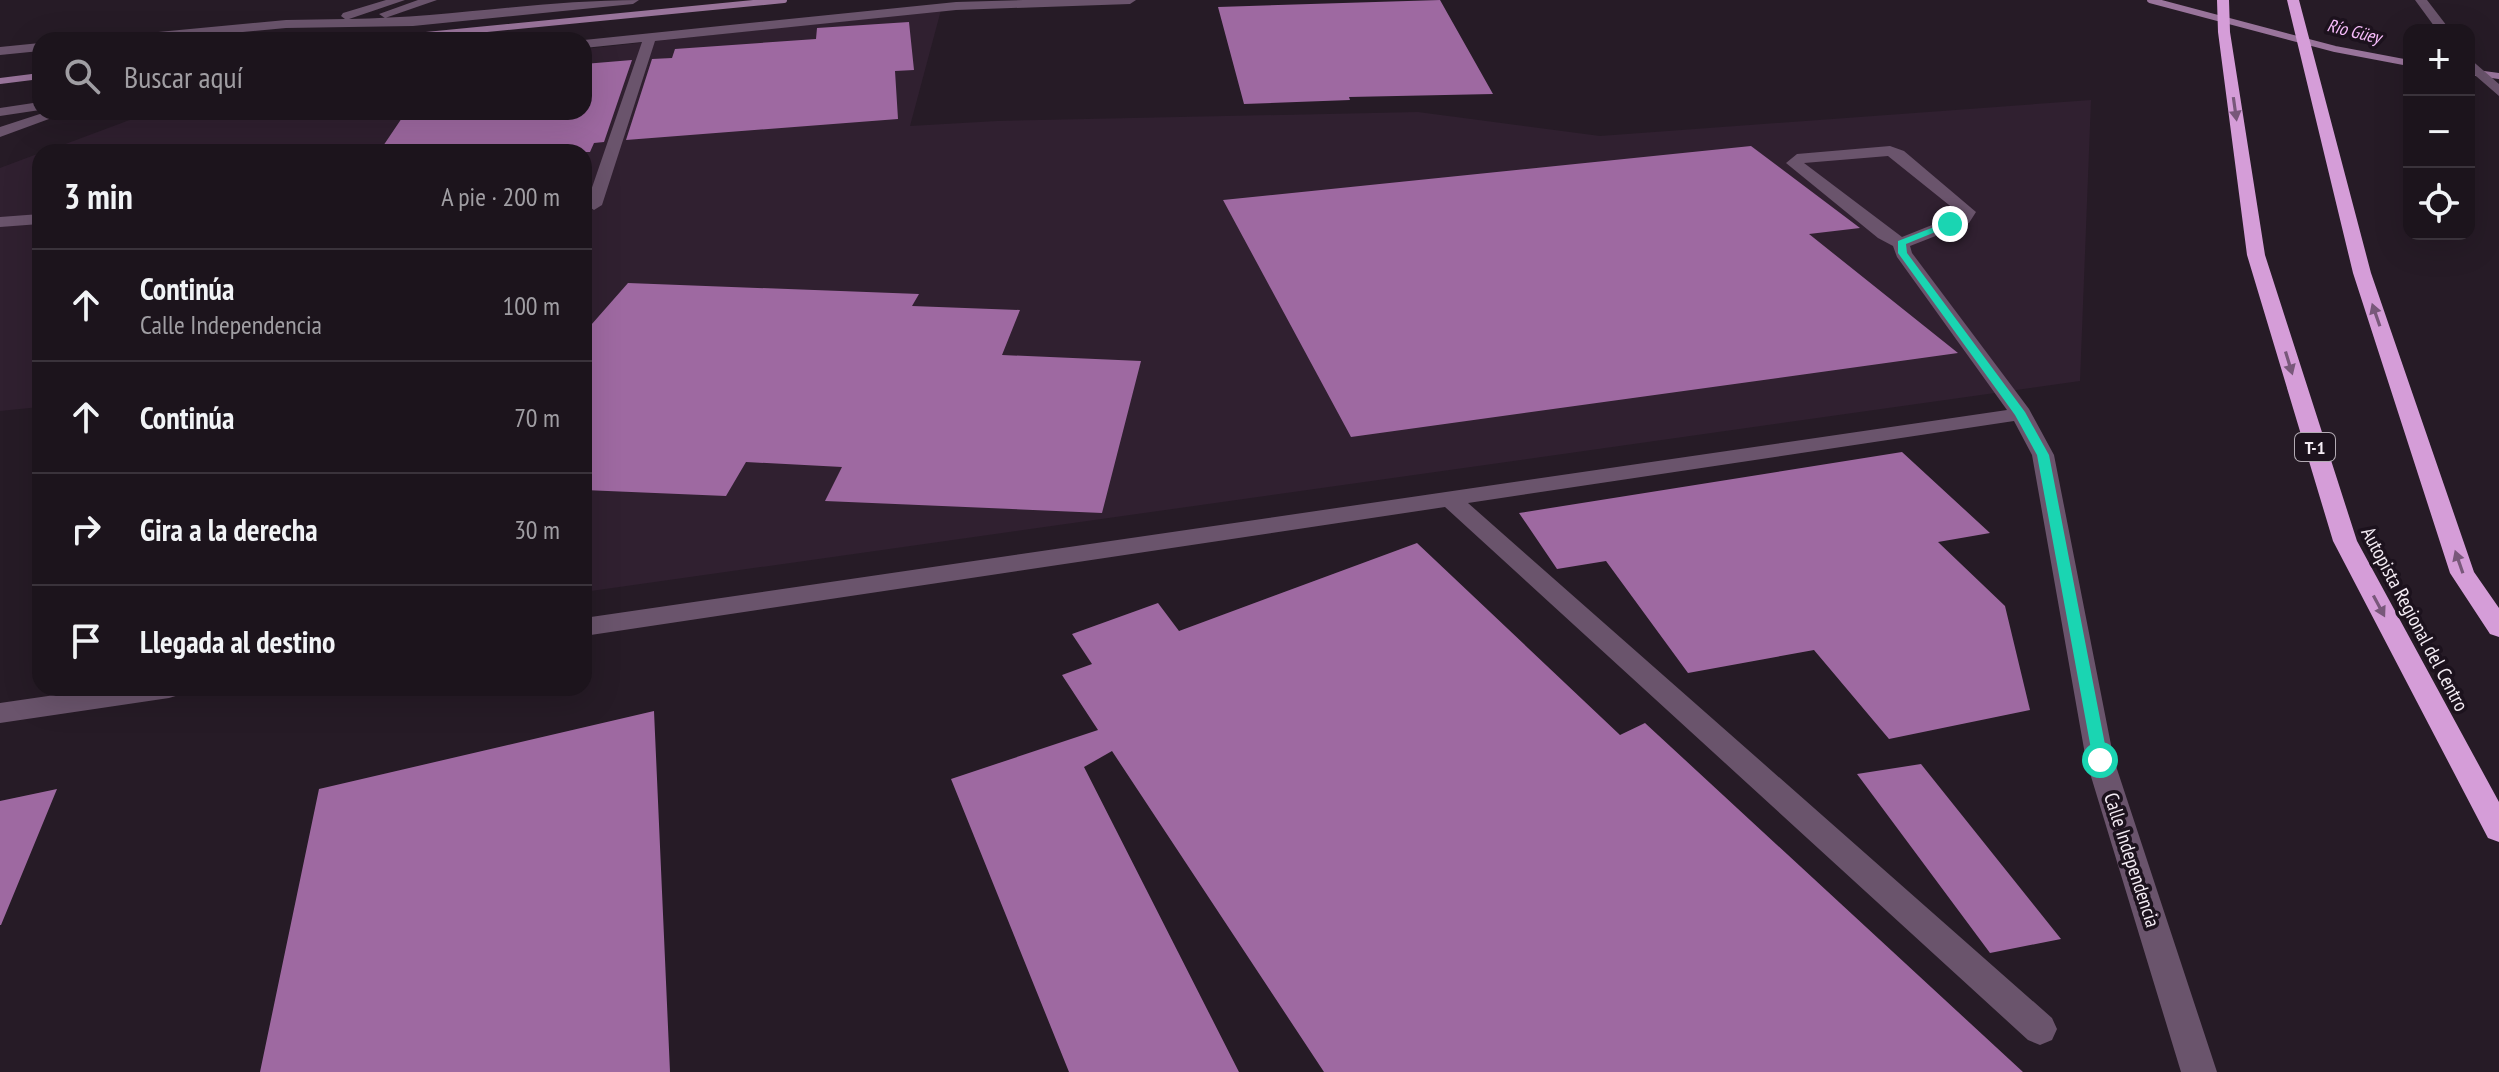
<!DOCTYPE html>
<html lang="es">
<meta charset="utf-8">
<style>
body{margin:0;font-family:"PT Sans Narrow",sans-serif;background:#251d25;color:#f1f3f6}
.controls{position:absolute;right:24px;top:24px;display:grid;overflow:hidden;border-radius:16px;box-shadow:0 8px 32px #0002}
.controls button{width:72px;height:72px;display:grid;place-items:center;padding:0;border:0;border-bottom:2px solid #3a333b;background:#1c141c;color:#f1f3f6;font:40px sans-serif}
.stop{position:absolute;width:24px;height:24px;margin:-18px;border:6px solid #1ad5b2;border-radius:50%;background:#fff}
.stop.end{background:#1ad5b2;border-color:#fff;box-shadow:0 2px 8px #0008}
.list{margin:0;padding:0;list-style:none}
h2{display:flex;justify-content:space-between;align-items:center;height:104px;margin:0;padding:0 32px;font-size:34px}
h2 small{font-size:26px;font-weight:400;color:#a09ea3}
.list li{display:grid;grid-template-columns:52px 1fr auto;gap:24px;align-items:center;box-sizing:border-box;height:112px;padding:0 32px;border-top:2px solid #3a333b}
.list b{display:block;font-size:30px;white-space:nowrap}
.list p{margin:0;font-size:26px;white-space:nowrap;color:#a09ea3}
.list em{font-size:26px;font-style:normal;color:#a09ea3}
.icon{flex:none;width:44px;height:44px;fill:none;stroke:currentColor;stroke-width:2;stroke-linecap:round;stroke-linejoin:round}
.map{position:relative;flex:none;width:2499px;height:1072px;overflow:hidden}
.search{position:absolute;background:#1c141c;box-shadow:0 8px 32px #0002;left:32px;top:32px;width:560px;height:88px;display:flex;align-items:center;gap:20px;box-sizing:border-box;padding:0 28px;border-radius:24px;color:#a09ea3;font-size:30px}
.panel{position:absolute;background:#1c141c;box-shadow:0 8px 32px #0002;left:32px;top:144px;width:560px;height:552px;border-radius:24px}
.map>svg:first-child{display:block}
.built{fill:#302030}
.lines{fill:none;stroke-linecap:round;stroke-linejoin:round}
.stream{stroke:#99749b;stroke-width:6}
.building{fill:#9e69a1}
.minor{fill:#6a546c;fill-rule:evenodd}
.highway{fill:#d59dd8;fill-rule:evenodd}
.oneway{fill:#78587a}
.route{fill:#1ad5b2}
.labels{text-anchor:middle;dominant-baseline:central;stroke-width:7;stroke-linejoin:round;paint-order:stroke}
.far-water-label{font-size:18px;font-style:italic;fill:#f7bcfb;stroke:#1c121d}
.shield{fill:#1c121d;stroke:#b3abb4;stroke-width:2}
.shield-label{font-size:18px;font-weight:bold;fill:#f4ecf4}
.street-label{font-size:20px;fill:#f4ecf4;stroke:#1c121d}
</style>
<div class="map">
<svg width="2499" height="1072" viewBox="0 0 2499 1072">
<rect width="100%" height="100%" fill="#261b26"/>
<path class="built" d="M941,10L910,126L997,121L1418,112L1600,136L2091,100L2080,381L584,592V265L592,257H584V152H44L151,112H584V49Z
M40,153V407L0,411V168Z"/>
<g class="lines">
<path class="stream" d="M2150,0L2335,49L2409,63
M375,40L784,0
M2469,72L2499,76
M0,81L40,76"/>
</g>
<path class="building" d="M1440,0L1493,94L1349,97L1350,100L1244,104L1218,7Z
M909,22L914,70L895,71L898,119L626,140L652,59L672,58L675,49L816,39L817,28Z
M632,60L604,142L594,143L590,152H379L406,112H584V64Z
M1751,146L1860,228L1809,234L1958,353L1351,437L1223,200Z
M628,283L919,294L912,306L1020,310L1002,355L1141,361L1102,513L825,501L842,467L746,462L726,496L584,490V333Z
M1902,452L1990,533L1938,542L2005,606L2030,710L1889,739L1814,650L1688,673L1606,561L1557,569L1519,513Z
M1417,543L1620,735L1645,723L2023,1072H1324L1112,751L1084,767L1239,1072H1069L951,779L1098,730L1062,675L1092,664L1072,634L1158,603L1179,631Z
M654,711L670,1072H260L319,789Z
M1921,764L2061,939L1990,953L1857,774Z
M57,789L1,925H0V801Z"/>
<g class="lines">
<path class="minor" d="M386,0H405L349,19C446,18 542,0 639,0L633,4L413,26L286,28L157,40H109L116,36L286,20L345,19L341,16L343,13Z
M418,0H437L385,18L379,14Z
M1023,0H1136L1130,4L956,10L655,41L602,205L594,210L586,205L642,42L584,48V40L956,2Z
M2415,0H2427L2450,30H2437Z
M40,43V51L0,55V47Z
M2469,58L2499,84V96L2469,70Z
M40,102V110L0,116V108Z
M46,112H68L0,137V127Z
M1890,146L1904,151L1976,212L1969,223L1910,246L1912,253L2029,409L2054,455L2114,760L2217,1072H2181L2086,760L2032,455L2014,421L1468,503L2052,1018L2057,1029L2052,1040L2040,1045L2028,1040L1445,507L584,636V618L2007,410L1897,257L1893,246L1878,238L1786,163L1797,154ZM1888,156L1959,213L1957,215L1902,237L1804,163Z
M40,214V224L0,227V217Z
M103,688H183L179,695L169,698L0,723V703Z"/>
<path class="highway" d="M2217,0H2229L2230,32L2265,255L2357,541L2499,802V842L2488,838L2333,541L2247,255L2218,32Z
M2287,0H2299L2371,273L2474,572L2499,608V637L2490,634L2450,573L2353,273Z"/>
</g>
<defs><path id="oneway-solid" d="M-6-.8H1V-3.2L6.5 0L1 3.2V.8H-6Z" transform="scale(2)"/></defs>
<g class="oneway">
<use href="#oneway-solid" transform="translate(2235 109) rotate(82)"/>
<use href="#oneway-solid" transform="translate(2376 315) rotate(-109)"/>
<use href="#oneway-solid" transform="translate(2289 363) rotate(73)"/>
<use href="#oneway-solid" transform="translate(2459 562) rotate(-109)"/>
<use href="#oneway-solid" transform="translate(2379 606) rotate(62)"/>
</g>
<path class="route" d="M1947,222L1955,224L1906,244L1907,253L2025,412L2049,455L2108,760L2100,766L2093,760L2037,455L2015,415L1898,253V241Z"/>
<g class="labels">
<g class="far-water-label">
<text transform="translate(2354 31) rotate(14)">Río Güey</text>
</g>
<rect class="shield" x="2295" y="433" width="40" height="28" rx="6"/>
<g class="shield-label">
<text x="2315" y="447">T-1</text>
</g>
<g class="street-label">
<text transform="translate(2415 619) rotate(62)">Autopista Regional del Centro</text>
<text transform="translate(2132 860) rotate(72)">Calle Independencia</text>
</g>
</g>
</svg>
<div class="controls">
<button>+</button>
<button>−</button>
<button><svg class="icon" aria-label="locate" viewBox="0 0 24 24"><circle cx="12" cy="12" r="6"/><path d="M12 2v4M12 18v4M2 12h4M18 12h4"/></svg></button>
</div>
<div class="stop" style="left:2100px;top:760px"></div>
<div class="stop end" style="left:1950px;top:224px"></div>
<div class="search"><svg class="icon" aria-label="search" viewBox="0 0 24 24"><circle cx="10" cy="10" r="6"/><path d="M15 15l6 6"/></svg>Buscar aquí</div>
<section class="panel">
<h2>3 min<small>A pie · 200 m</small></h2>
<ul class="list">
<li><svg class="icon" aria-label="ahead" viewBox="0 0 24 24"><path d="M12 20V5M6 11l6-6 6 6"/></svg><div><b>Continúa</b><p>Calle Independencia</p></div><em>100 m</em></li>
<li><svg class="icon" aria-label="ahead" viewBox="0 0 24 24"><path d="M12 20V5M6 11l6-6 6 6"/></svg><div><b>Continúa</b></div><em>70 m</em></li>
<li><svg class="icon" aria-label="right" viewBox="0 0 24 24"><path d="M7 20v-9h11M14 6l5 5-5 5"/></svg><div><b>Gira a la derecha</b></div><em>30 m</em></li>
<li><svg class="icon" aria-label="arrive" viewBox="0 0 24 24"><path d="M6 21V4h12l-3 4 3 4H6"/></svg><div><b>Llegada al destino</b></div></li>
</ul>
</section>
</div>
